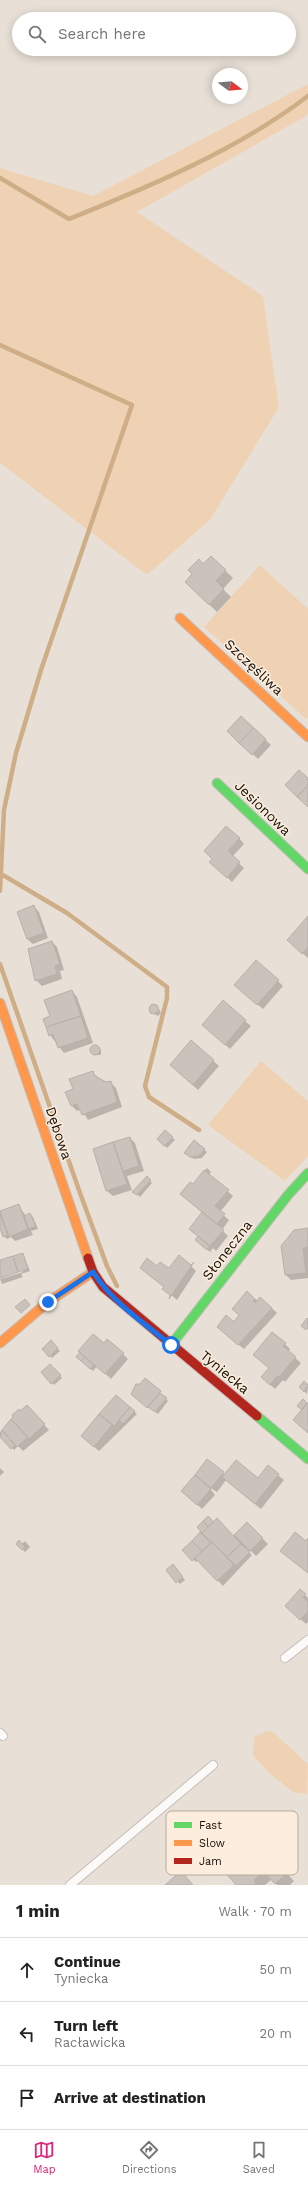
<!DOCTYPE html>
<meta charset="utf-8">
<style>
body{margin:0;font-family:"Work Sans",sans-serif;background:#f2f2f2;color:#222}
.compass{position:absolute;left:212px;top:68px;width:36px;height:36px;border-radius:50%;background:#fff;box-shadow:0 2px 10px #0003;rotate:106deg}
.stop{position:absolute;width:12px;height:12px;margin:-9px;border:3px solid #1a73e8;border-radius:50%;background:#fff}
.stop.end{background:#1a73e8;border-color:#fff;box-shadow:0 1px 4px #0008}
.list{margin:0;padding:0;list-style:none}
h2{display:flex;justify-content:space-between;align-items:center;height:52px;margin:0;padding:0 16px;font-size:17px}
h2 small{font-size:13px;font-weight:400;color:#767676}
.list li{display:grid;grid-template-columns:26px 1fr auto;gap:12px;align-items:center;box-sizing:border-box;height:64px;padding:0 16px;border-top:1px solid #e0e0e0}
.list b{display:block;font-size:15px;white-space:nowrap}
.list p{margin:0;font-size:13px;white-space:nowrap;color:#767676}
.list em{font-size:13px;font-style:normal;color:#767676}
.icon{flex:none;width:22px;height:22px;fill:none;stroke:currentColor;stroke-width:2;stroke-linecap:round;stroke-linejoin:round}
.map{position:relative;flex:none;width:308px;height:1885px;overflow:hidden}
.search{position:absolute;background:#fff;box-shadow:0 2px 10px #0003;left:12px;right:12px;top:12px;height:44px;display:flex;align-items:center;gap:10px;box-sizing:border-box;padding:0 14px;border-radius:22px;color:#767676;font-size:15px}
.sheet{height:244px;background:#fff}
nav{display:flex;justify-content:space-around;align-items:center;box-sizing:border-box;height:56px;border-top:1px solid #e0e0e0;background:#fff;font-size:11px;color:#767676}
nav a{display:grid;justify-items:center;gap:2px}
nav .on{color:#db2777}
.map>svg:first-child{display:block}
.green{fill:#eed2b3}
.shadow{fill:#0003}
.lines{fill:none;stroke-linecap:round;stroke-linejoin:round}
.stream{stroke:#cead87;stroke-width:4.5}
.building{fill:#cac3bc;stroke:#b8b1aa}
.lane-casing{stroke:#c5beb7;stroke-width:10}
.fast-casing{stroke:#c5beb7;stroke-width:11}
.slow-casing{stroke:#c5beb7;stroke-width:11}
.jam-casing{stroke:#c5beb7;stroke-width:11}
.lane{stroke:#fcfaf9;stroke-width:8}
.fast{stroke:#63d668;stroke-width:9}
.slow{stroke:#ff974d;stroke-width:9}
.jam{stroke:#b3261e;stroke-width:9}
.route{stroke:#1a73e8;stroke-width:5}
.labels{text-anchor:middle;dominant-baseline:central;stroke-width:3;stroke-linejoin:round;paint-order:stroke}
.street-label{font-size:14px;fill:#130e08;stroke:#fdeddc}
.key{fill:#fdeddc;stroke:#b7aa9c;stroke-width:1}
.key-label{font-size:11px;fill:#130e08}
</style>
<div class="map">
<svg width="308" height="1885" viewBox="0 0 308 1885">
<rect width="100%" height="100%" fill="#e8e0d7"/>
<path class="green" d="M308,84V114L306,116L137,212L263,296L279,407L210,520L147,575L0,463V168L93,196Z
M260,565L308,609V718L306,719L204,627Z
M261,1061L308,1101V1156L285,1181L208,1125Z
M267,1731L273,1732L308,1764L307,1794L293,1792L269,1773L253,1755L254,1737Z"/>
<path class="shadow" d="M211,557L233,578L223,589L231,597L217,612L186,582Z
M241,717L271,745L258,759L233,736Z
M239,838L244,844L232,857L244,868L232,882L211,862Z
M34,907L39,912L48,938L33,944L27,939Z
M308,917V958L293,945Z
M52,942L57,947L64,970L60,971L62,979L42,986L36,980Z
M278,981L283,986L263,1009L241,990Z
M72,991L77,997L93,1043L64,1053L50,1035L51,1017Z
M157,1006L161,1013L158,1016L151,1012Z
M245,1021L251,1026L230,1049L208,1030Z
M192,1042L219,1066L198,1090L176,1070Z
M96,1046L101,1050V1055H95L93,1052L92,1049Z
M92,1073L106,1083L110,1082L116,1088L122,1107L88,1120L81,1109L77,1111L72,1106L75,1090Z
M165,1131L175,1140L167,1148L158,1139Z
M130,1138L135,1143L144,1171L127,1176L132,1190L113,1196L107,1191L94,1150Z
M194,1141L207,1152L202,1158L194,1159L188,1155Z
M207,1168L211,1172L209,1175L233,1196L220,1212L229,1220L222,1230L228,1236L216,1251L213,1248L210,1252L199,1242V1236L191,1229L203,1213L186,1199L193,1185Z
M147,1178L152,1183L140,1197L134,1192Z
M18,1205L26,1216L30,1214L33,1217L38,1229L31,1231L33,1235L15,1241L11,1237L7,1239L4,1236L0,1225V1212Z
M308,1229V1278L291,1280L286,1275Z
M23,1254L30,1271L21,1274L23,1277L2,1284L0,1279L23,1272L22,1270L0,1277V1261Z
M191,1266L196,1271L177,1300L164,1289L165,1287L141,1268L157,1267L169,1270Z
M255,1299L272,1308L277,1313L244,1349L223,1332L240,1315L233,1308Z
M51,1342L60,1351L52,1358L43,1349Z
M104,1344L123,1354L128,1359L111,1379L97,1366L93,1371L80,1359Z
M285,1344L290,1349L288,1352L301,1363L285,1382L283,1380L275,1389L267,1382L270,1368L260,1360Z
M50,1365L62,1378L54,1385L42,1372Z
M145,1379L168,1401L158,1414L138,1399L140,1385Z
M304,1383L308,1387L307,1394L300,1387Z
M116,1396L137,1414L99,1451L82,1436Z
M27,1406L49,1430L23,1451L18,1446L14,1450L0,1435V1432L15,1417L13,1415Z
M208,1461L225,1475L258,1479L268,1467L284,1480L261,1509L226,1480L217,1492L209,1487L215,1495L202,1509L183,1491Z
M0,1468L4,1472L0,1476Z
M214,1523L233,1537L247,1523L268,1544L256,1556L248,1548L246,1550L252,1555L223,1586L198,1560L196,1562L183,1550L200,1533L211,1544L213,1542Z
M25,1541L30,1547L25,1552L17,1544H22Z
M175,1568L185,1580L180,1584L167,1570Z
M305,1595L308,1598V1622L306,1624L286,1606Z
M254,1835L285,1867L283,1869L294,1881L290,1885H277L272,1879L265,1885H237L242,1867L254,1858Z"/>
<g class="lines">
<path class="stream" d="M0,178L69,219C151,186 237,150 308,96
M0,345L132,405L41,670L16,753L4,810L0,891
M1,874L67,913L167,987V998L145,1086L149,1097L199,1130
M0,964L80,1193L107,1266L117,1286"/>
</g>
<path class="building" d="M211,556L226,570L216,581L224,589L209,605L185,582L192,574L188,570L199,559L203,564Z
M241,716L254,728L239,743L227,731Z
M254,728L266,739L252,755L239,743Z
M299,770L308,778V785L297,797L285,785Z
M308,785V807L297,797Z
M226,826L240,838L228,851L240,862L227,878L209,862L212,859L204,851Z
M34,905L44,933L27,939L17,912Z
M308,916V947L302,954L287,940Z
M52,941L60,964L55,966L57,974L35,981L28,949Z
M256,960L279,980L257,1005L234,985Z
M72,990L81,1016L46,1027L43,1019L50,1016L44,1000Z
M223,1000L246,1020L225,1045L202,1025Z
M152,1004L157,1005L159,1010L155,1014L150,1013L149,1008Z
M81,1016L88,1038L58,1048L53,1034L49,1036L46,1027Z
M191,1040L214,1060L193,1085L170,1065Z
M90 1050a5 5 0 1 1 10 0a5 5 0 1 1-10 0Z
M93,1071L95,1076L106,1082L111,1081L117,1102L82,1115L77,1104L71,1106L65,1092L73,1089L69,1079Z
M165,1130L173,1137L164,1146L157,1139Z
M130,1137L139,1166L123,1171L113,1142Z
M194,1140L205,1149L199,1156L190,1157L184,1153Z
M113,1142L127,1184L106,1191L93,1149Z
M204,1170L229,1190L215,1206L225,1214L217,1224L180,1194L190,1182L193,1184Z
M147,1176L151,1180L137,1195L132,1192Z
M19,1204L28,1229L9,1237L0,1211Z
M202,1212L224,1230L210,1246L189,1229Z
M30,1213L36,1226L29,1229L24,1216Z
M0,1214L8,1235L3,1237L0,1228Z
M308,1228V1247L303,1248L306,1273L285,1275L281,1246L294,1230Z
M198,1236L210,1246L207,1250L195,1240Z
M23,1253L28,1269L18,1272L13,1256Z
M179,1255L191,1265L194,1262L169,1299L170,1295L162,1289L164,1287L140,1268L147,1258L157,1266L160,1262L169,1268Z
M13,1256L18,1272L0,1278V1260Z
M247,1291L255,1299L253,1301L255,1303L260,1297L272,1308L238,1345L217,1327L226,1315L234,1322L239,1315L232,1309Z
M25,1299L30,1305L21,1313L15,1307Z
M307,1318L308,1328L306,1330L301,1326Z
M272,1332L286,1343L283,1346L296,1357L279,1377L277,1376L270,1385L261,1377L269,1368L253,1355Z
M93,1334L104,1343L107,1339L124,1353L105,1374L78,1351Z
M51,1340L58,1348L49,1357L42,1349Z
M80,1352L85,1357L81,1361L76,1357Z
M85,1357L94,1365L90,1369L81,1361Z
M50,1364L61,1375L51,1384L41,1372Z
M145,1378L161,1391L147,1408L131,1394L136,1384H140Z
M304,1381L308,1385L304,1392L299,1387Z
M160,1393L167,1398L155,1412L148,1407Z
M116,1395L130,1407L114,1426L99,1414Z
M303,1399L307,1403L302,1410L297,1406Z
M307,1403L308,1404V1433L293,1420Z
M27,1405L45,1424L29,1439L11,1419L13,1417L12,1415L19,1409L20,1411Z
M130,1407L135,1411L123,1424L119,1420Z
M99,1414L112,1425L94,1447L81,1436Z
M11,1419L28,1437L17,1447L2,1430Z
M2,1430L15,1445L11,1449L0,1437Z
M207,1459L224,1472L211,1488L195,1475Z
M236,1460L258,1478L268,1465L279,1474L255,1504L222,1477Z
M195,1475L211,1489L197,1505L181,1491Z
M208,1516L214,1522L208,1527L203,1521Z
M217,1518L241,1544L227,1557L202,1533Z
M203,1521L208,1527L202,1533L197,1527Z
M247,1522L263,1538L250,1551L234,1535Z
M200,1532L211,1543L202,1551L192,1541Z
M295,1532L306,1541L308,1538V1573L280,1551Z
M19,1540L25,1547L22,1550L16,1544Z
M192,1541L202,1551L192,1561L182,1550Z
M212,1542L234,1565L217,1581L195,1558Z
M241,1544L250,1552L236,1566L227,1557Z
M173,1564L183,1577L176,1583L166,1570Z
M300,1589L306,1594L303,1597L308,1602V1611L300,1620L285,1606Z
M254,1834L278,1859L277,1861L287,1873L275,1884L264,1872L254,1880L256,1883L255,1885H236L224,1871L237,1860L242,1866L252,1857L241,1844Z
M181,1871L193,1885H165Z"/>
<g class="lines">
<g class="lane-casing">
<path id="lane" d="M285,1658L308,1640
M0,1733L3,1736
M70,1885L213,1765"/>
</g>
<g class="fast-casing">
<path id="fast" d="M217,783L308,869
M171,1345L288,1195L308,1173
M257,1416L308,1459"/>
</g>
<g class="slow-casing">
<path id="slow" d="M180,618L308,737
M0,1003L88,1258
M0,1343L48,1302L93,1272"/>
</g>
<g class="jam-casing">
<path id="jam" d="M88,1258L93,1272L103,1287L257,1416"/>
</g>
<use href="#lane" class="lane"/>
<use href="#fast" class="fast"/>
<use href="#slow" class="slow"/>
<use href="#jam" class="jam"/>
</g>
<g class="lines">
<path class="route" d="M48,1302L93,1272C112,1302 144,1323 171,1345"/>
</g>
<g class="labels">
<g class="street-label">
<text transform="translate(254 667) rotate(43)">Szczęśliwa</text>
<text transform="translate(263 808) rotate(44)">Jesionowa</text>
<text transform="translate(59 1133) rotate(71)">Dębowa</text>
<text transform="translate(227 1250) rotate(-52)">Słoneczna</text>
<text transform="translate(225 1372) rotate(40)">Tyniecka</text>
</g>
</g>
<rect x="166" y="1811" width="132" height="64" rx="6" class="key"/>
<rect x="174" y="1822" width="18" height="6" fill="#63d668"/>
<rect x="174" y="1840" width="18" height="6" fill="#ff974d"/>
<rect x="174" y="1858" width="18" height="6" fill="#b3261e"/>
<g class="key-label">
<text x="199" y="1829">Fast</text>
<text x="199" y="1847">Slow</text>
<text x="199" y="1865">Jam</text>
</g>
</svg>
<svg class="compass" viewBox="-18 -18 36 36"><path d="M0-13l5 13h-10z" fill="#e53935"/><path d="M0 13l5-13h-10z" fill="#767676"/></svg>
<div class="stop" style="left:171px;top:1345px"></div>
<div class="stop end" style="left:48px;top:1302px"></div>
<div class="search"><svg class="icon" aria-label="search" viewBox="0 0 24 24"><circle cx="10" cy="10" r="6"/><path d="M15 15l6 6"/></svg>Search here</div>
</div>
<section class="sheet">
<h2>1 min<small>Walk · 70 m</small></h2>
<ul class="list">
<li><svg class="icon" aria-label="ahead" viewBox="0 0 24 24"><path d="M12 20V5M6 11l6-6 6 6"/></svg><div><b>Continue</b><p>Tyniecka</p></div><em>50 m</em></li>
<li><svg class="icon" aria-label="left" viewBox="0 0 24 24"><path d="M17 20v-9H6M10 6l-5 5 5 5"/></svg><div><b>Turn left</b><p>Racławicka</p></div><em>20 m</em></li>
<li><svg class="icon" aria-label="arrive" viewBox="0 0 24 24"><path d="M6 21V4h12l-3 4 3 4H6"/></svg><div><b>Arrive at destination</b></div></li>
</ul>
</section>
<nav>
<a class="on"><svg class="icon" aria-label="map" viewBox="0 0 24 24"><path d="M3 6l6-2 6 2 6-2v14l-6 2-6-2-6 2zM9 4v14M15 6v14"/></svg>Map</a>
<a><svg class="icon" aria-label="directions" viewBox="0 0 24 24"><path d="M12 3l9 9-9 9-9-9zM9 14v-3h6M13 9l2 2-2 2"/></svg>Directions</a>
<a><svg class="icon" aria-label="saved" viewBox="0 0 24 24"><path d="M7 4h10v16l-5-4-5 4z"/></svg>Saved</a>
</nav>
